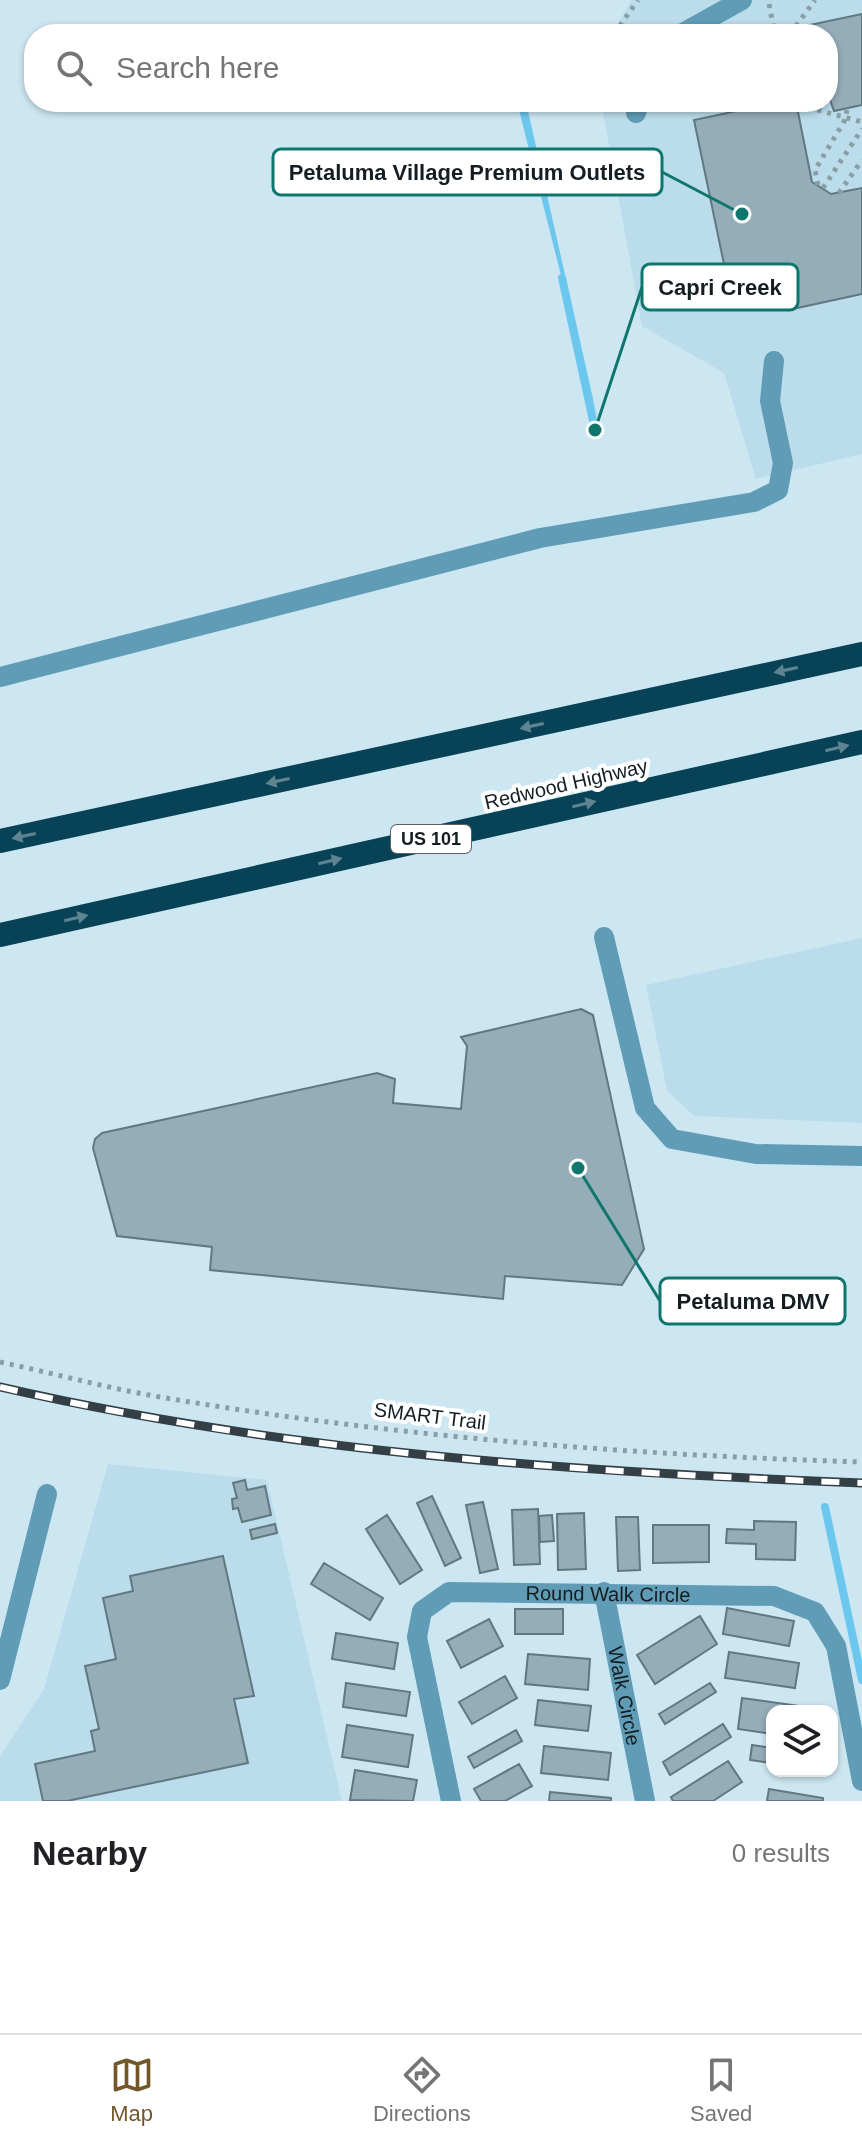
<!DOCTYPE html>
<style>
body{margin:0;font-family:Helvetica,sans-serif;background:#f6f6f6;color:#202124}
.controls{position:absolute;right:24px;bottom:24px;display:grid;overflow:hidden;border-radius:16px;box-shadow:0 2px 6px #0004}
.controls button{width:72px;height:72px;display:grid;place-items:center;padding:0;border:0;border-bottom:2px solid #e0e0e0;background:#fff;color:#202124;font:40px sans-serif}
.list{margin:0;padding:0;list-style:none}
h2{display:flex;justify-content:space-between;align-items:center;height:104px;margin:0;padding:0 32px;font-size:34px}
h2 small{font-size:26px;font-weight:400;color:#757577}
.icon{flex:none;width:44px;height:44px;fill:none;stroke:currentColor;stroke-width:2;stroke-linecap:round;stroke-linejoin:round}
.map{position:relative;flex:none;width:862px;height:1801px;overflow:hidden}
.search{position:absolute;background:#fff;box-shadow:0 2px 6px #0004;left:24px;right:24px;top:24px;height:88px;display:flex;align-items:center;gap:20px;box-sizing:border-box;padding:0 28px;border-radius:32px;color:#757577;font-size:30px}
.sheet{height:232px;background:#fff}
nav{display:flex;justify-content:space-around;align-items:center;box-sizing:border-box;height:112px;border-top:2px solid #e0e0e0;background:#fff;font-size:22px;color:#757577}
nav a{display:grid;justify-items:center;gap:4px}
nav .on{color:#73572a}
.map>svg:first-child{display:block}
.built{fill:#bbdceb}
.water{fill:#6bc7ee}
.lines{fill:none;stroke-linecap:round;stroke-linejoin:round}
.stream{stroke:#6bc7ee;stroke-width:8}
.building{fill:#95adb8;stroke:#617782;stroke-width:2}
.path{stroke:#8a9ea7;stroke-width:5;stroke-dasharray:4 6;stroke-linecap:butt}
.minor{stroke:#609cb6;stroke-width:20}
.highway{stroke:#074256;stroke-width:24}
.rail-casing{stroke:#333f45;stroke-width:9}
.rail{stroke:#fff;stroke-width:6;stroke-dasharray:18;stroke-linecap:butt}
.oneway{fill:#5e8491}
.labels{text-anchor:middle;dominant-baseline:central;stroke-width:8;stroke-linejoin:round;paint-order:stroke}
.shield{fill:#fff;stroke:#5a6164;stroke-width:2}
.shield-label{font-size:18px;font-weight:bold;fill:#141d21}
.street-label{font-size:20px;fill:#141d21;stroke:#fff}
.leader{fill:none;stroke:#0f766e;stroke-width:3}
.callout-dot{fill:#0f766e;stroke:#fff;stroke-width:3}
.callout{fill:#fff;stroke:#0f766e;stroke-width:3}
.callout-label{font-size:22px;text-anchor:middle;font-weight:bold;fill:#141d21}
</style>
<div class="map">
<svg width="862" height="1801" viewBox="0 0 862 1801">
<rect width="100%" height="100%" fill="#cde7f2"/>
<path class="built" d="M631,0H862V454L756,479L724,373L642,326L601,102H828V34H613Z
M862,938V1123L694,1116L667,1091L646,985Z
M108,1464L267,1480L342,1801H0V1756L44,1689Z"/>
<path class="water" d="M517,102H526L599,425Z"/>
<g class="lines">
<path class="stream" d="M562,278L595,430
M825,1507L862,1680"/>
</g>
<path class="building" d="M862,14V105L834,111L828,94V34H802L800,27Z
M780,102H796L812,182L831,194L862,188V294L788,310L786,300L744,309L741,296L726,299L720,270L725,269L694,120Z
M581,1009L593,1015L644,1249L622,1285L505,1276L503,1299L210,1270L212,1247L117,1236L93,1148L95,1139L102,1133L377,1073L395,1079L393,1103L461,1109L467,1046L461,1037Z
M245,1480L247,1490L265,1486L271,1515L242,1522L238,1508L233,1509L232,1499L237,1498L233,1483Z
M432,1496L461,1558L445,1566L417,1503Z
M483,1502L498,1569L480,1573L466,1505Z
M538,1509L540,1564L514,1565L512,1510Z
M584,1513L586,1569L558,1570L557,1514Z
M387,1515L422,1570L400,1584L366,1529Z
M552,1515L554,1541L540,1542L539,1516Z
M616,1517H638L640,1570L618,1571Z
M754,1521L796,1522L795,1560L756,1559V1544L726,1543L727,1529L754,1530Z
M275,1524L277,1533L252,1539L250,1530Z
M653,1525H709V1562L653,1563Z
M223,1556L254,1696L234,1699L248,1763L67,1801H43L35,1764L95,1751L91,1731L99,1729L85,1666L116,1659L103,1598L133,1591L130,1576Z
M324,1563L383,1598L370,1620L311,1584Z
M727,1608L794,1621L789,1646L723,1634Z
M515,1609H563V1634H515Z
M700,1616L717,1644L655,1684L637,1655Z
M489,1619L503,1646L461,1668L447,1641Z
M336,1633L398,1643L394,1669L332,1659Z
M729,1652L799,1663L795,1688L725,1678Z
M528,1654L590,1659L588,1690L525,1684Z
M505,1676L517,1698L472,1724L459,1702Z
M346,1683L410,1692L406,1716L343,1707Z
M710,1683L716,1692L665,1724L659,1714Z
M742,1698L814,1708V1711H772V1734L738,1729Z
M538,1700L591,1706L588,1731L535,1725Z
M723,1724L731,1737L670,1775L663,1762Z
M347,1725L413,1735L408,1767L342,1757Z
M516,1730L522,1741L474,1768L468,1757Z
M752,1745L772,1748V1763L750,1760Z
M544,1746L611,1753L608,1780L541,1773Z
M728,1761L742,1782L713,1801H673L671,1797Z
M519,1764L532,1786L505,1801H481L474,1789Z
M355,1770L417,1780L413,1801L350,1800Z
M769,1789L823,1798V1801H767Z
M550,1792L611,1798V1801H549Z"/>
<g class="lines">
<path class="path" d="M769,4L775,34
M614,34L638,0
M790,34L815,0
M800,102L803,106L862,122
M818,185L815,170L846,118L847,108
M823,188L862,129
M839,193L862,160
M0,1362C57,1374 114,1390 172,1399C398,1437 633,1455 862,1462"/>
<g class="minor">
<path d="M681,34L742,0"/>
<path d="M636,113L639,102"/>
<path d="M0,677L540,538L754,502L778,490L783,463L770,401L774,361"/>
<path d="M604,937L645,1108L672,1139L756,1154L862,1156"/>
<path id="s1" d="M604,1592L645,1801"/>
<path d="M0,1680L47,1494"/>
<path id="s2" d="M451,1801L417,1637L422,1611L449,1592L774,1596L815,1612L836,1646L862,1781"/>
</g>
<path class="highway" d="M0,841L862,654
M0,935L862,742"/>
<g class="rail-casing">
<path id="rail" d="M0,1387C283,1452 572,1472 862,1483"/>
</g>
<use href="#rail" class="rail"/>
</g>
<defs><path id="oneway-solid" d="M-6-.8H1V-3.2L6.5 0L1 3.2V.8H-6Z" transform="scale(2)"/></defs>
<g class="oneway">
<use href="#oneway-solid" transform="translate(786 670) rotate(168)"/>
<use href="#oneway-solid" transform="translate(532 726) rotate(168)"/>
<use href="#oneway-solid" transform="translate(837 748) rotate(-13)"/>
<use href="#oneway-solid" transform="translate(278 781) rotate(168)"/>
<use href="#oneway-solid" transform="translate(584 804) rotate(-13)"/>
<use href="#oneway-solid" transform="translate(24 836) rotate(168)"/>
<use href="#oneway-solid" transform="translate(330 861) rotate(-13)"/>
<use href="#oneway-solid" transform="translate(76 918) rotate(-13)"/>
</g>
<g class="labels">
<rect class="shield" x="391" y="825" width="80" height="28" rx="6"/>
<g class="shield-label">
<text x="431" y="839">US 101</text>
</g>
<g class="street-label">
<text transform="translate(566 784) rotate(-13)">Redwood Highway</text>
<text transform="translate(430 1416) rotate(7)">SMART Trail</text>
<text stroke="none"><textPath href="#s2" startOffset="386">Round Walk Circle</textPath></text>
<text stroke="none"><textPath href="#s1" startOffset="106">Walk Circle</textPath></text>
</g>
</g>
<path class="leader" d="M742 214L662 172M595 430L642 287M578 1168L660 1301"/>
<g class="callout-dot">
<circle cx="742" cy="214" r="8"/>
<circle cx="595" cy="430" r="8"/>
<circle cx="578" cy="1168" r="8"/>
</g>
<g class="callout">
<rect x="273" y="149" width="389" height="46" rx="8"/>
<rect x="642" y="264" width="156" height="46" rx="8"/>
<rect x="660" y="1278" width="185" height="46" rx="8"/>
</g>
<g class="callout-label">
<text x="467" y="180">Petaluma Village Premium Outlets</text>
<text x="720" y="295">Capri Creek</text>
<text x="753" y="1309">Petaluma DMV</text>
</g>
</svg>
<div class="controls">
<button><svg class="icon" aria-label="layers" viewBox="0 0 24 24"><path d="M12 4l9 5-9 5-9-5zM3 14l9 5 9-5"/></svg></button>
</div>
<div class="search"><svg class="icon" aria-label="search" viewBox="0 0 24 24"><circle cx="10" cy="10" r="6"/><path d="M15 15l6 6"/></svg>Search here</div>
</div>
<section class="sheet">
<h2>Nearby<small>0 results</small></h2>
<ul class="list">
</ul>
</section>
<nav>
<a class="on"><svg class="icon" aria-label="map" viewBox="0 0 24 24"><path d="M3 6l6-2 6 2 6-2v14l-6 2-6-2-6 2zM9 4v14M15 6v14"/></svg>Map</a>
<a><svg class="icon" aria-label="directions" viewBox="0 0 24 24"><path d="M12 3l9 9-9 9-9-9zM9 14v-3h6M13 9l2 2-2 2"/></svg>Directions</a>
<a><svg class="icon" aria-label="saved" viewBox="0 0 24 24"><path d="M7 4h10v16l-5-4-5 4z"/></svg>Saved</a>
</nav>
